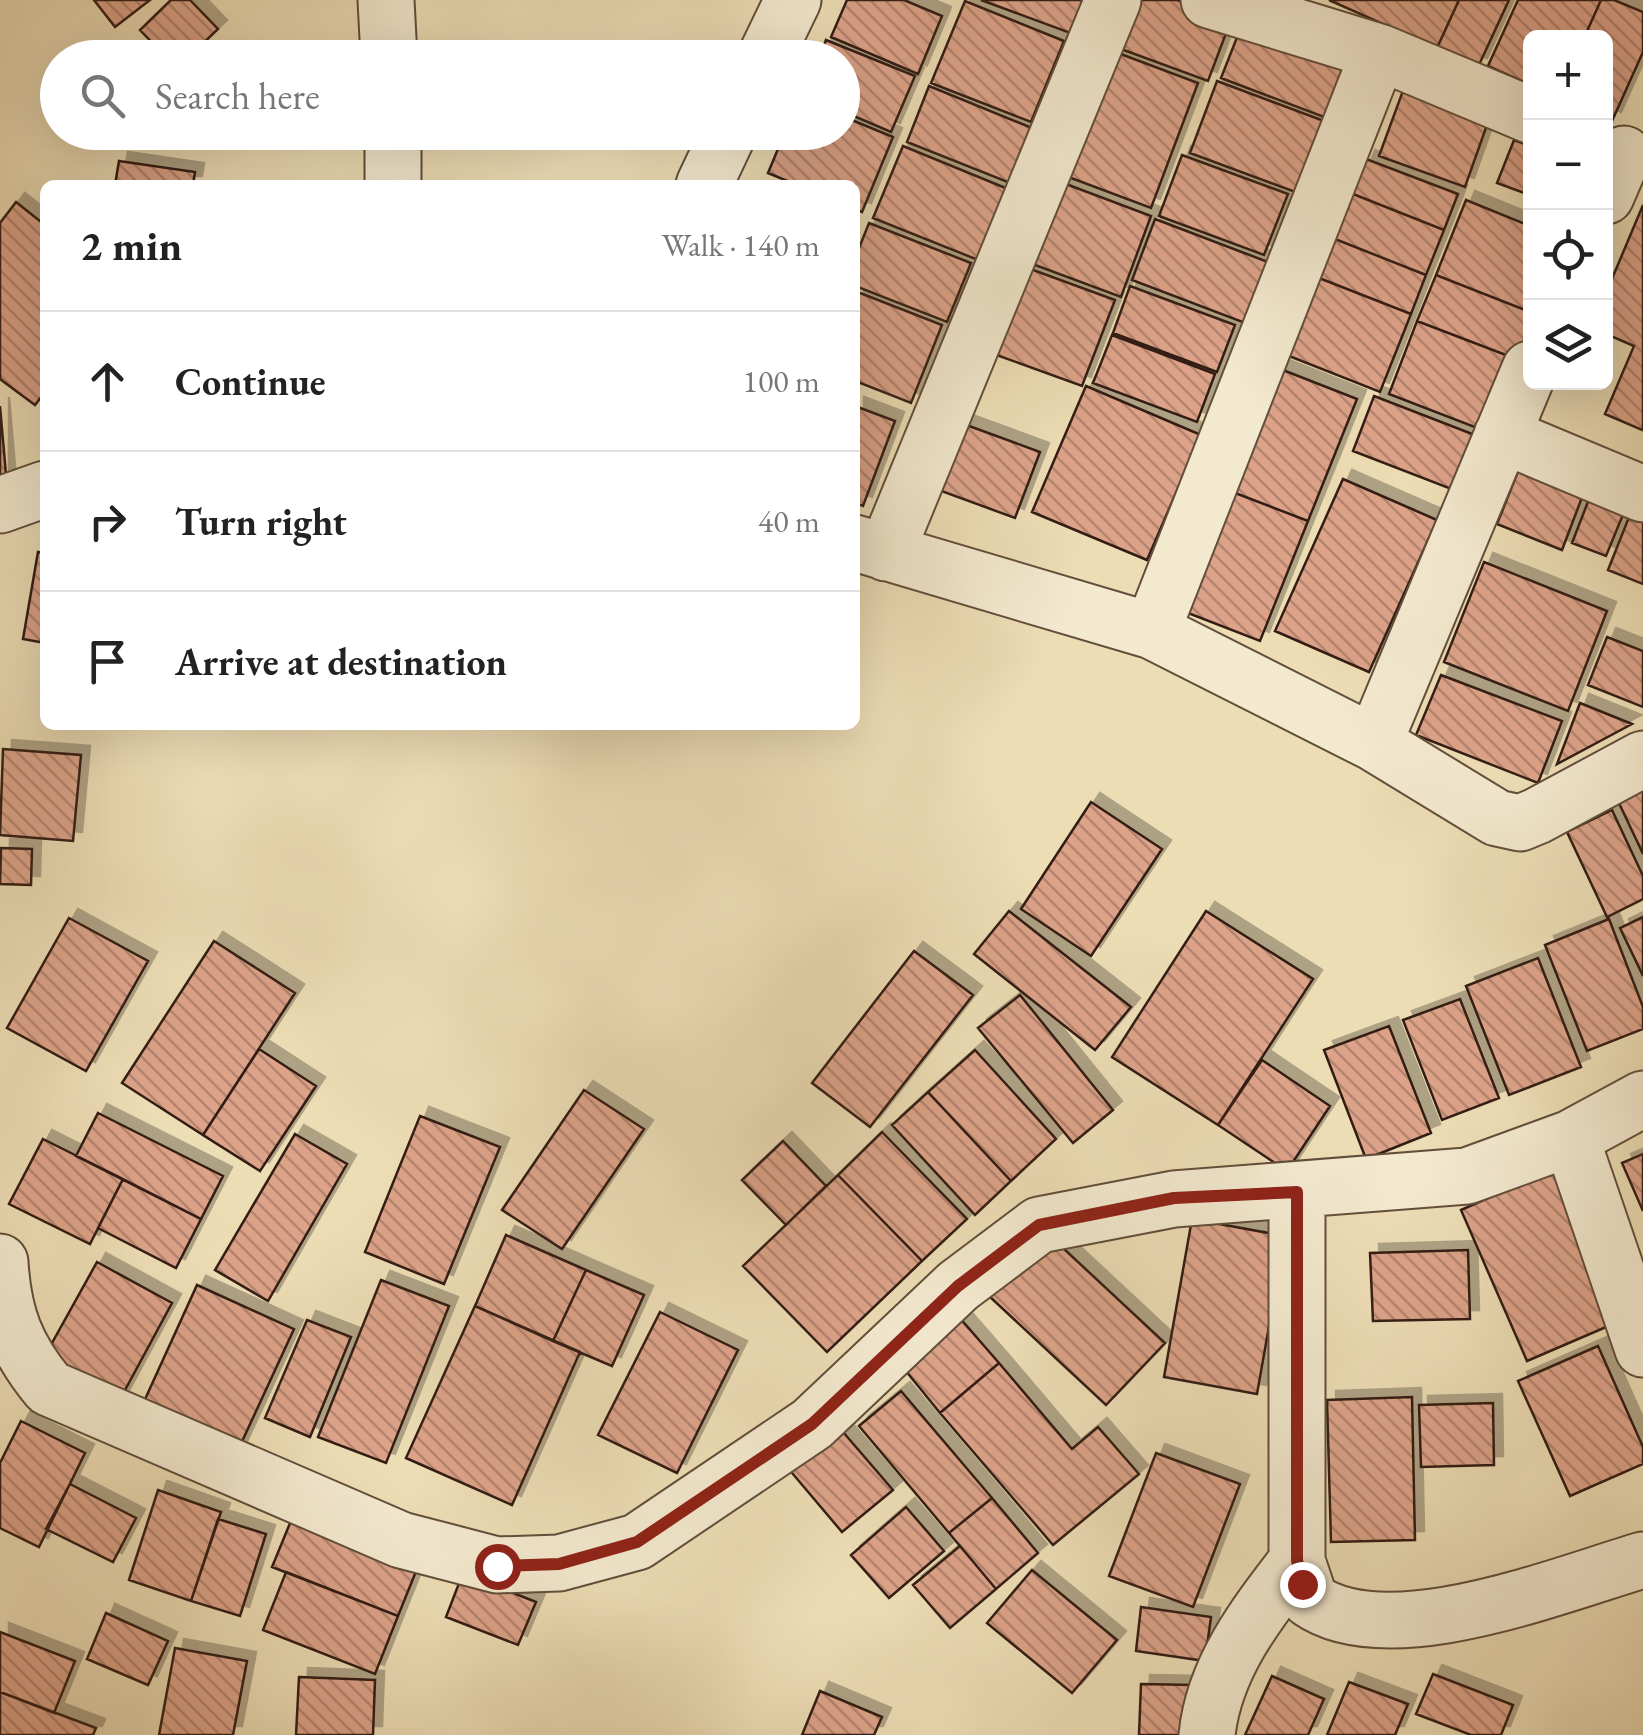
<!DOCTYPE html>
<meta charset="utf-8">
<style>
body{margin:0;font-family:"EB Garamond",serif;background:#f6f6f6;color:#222}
.controls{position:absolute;right:30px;top:30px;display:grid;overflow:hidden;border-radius:15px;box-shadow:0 10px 40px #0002}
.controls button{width:90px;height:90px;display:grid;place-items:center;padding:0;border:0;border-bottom:2px solid #e0e0e0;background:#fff;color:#222;font:50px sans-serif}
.stop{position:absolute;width:30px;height:30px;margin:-22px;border:8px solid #8f2418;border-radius:50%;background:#fff}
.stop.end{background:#8f2418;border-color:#fff;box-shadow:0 2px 10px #0008}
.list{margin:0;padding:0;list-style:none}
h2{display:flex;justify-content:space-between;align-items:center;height:130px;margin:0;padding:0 40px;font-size:42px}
h2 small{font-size:32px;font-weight:400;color:#767676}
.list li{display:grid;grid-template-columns:65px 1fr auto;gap:30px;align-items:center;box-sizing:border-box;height:140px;padding:0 40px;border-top:2px solid #e0e0e0}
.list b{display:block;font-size:38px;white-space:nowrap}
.list em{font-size:32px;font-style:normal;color:#767676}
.icon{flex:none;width:55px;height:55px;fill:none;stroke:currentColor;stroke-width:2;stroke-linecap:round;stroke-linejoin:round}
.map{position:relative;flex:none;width:1643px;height:1735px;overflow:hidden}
.search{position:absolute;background:#fff;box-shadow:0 10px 40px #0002;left:40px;top:40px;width:820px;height:110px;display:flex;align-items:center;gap:25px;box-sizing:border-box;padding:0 35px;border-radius:55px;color:#767676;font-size:38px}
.panel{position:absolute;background:#fff;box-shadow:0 10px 40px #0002;left:40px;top:180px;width:820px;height:550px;border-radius:15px}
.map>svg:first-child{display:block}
.building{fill:url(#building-back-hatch);stroke:#331e12;stroke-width:2.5;filter:url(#shadow)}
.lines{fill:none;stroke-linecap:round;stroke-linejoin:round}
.street-casing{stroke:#624e3b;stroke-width:59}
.street{stroke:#f3e9cf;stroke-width:55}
.route{stroke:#8f2418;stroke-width:12}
</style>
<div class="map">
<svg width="1643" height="1735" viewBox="0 0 1643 1735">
<defs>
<pattern id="building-back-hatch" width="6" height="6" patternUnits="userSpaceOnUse" patternTransform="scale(2.5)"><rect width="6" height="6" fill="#dda389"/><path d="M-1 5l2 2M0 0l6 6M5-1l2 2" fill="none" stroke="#b4846f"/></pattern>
<filter id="shadow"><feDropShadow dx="9" dy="-9" stdDeviation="0" flood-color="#0004"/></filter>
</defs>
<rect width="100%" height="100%" fill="#edddb5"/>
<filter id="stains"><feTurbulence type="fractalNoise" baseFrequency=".002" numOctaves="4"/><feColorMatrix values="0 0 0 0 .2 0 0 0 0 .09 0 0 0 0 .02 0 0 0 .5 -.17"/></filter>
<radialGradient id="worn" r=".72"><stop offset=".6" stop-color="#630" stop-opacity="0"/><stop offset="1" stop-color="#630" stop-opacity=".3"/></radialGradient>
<path class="building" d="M94,0H150L115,27Z
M171,0H190L218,29L188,58H167L140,30Z
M847,0H904L942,16L918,74L831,37Z
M981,0H1086L1073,34Z
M1127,0H1177L1231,20L1208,81L1110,45Z
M1329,0H1459L1437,48Z
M1459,0H1509L1478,67L1437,48Z
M1518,0H1601L1584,38H1530V85L1488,66Z
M1601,0H1614L1643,12V52L1612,121L1606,118V38H1584Z
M965,1L1064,41L1031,122L931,83Z
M1243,22L1346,61L1324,117L1221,78Z
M826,40L915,76L891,132L842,111V58H819Z
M1110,50L1198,83L1151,208L1063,175Z
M1408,77L1493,108L1465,187L1379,156Z
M1217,81L1324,121L1298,193L1190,153Z
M929,86L1032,128L1010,183L907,142Z
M842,116L893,137L862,212L855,209V185H797L768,173L785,132H842Z
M1514,140L1530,146V195L1497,183Z
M903,146L1008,189L978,260L873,218Z
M1182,155L1288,194L1264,255L1159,216Z
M1366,159L1458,194L1444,230L1353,194Z
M119,161L195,172L193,185H115Z
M1058,181L1151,216L1121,297L1027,262Z
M1353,194L1444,230L1426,275L1335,239Z
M1466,200L1530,226V312L1436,275Z
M16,202L45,225V392L35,405L0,379V223Z
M1643,205V428L1642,430L1605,414L1634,346L1606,334V293Z
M1155,219L1268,262L1245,323L1132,280Z
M869,223L971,263L947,322L855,286V258Z
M1335,239L1426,275L1411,314L1319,278Z
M1025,267L1115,300L1082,386L991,353Z
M1436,275L1530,312V330L1519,360L1417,321Z
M1319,278L1411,314L1380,392L1289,356Z
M1130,286L1235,325L1217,372L1113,333Z
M855,291L942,325L911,403L855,381Z
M1417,321L1519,360L1490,433L1389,394Z
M1112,335L1215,374L1197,422L1093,383Z
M1265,363L1357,399L1308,521L1217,486Z
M1086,386L1201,435L1147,560L1032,512Z
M1374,396L1480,437L1459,492L1353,451Z
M0,406L7,486L0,487Z
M855,406L895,421L863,506L855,503Z
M950,419L1040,452L1015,518L925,485Z
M1525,454L1589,479L1562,550L1497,524Z
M1343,479L1437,520L1369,672L1275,631Z
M1596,481L1631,495L1606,556L1572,543Z
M1217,486L1308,521L1260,641L1170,606Z
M1637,497L1643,499V584L1608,570Z
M38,552L45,553V643L23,639Z
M1484,562L1607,611L1568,711L1444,662Z
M1607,637L1643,651V707L1588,685Z
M1441,675L1562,721L1538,783L1416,735Z
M1580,703L1632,724L1557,764Z
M3,749L81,755L73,841L0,835Z
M1643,790V854L1618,801Z
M1091,802L1162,849L1091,956L1021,909Z
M1612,810L1643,876V899L1607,917L1567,832Z
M1,848L32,849L31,885L0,884Z
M1009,911L1131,1007L1095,1050L974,954Z
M1206,911L1313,979L1218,1125L1112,1057Z
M1643,917V976L1620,928Z
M69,918L148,961L86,1071L7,1028Z
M1609,919L1643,1007V1029L1587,1051L1545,945Z
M214,941L295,993L203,1135L122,1083Z
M914,951L973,995L870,1127L812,1083Z
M1538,958L1581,1067L1509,1095L1466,986Z
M1020,995L1113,1110L1073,1143L978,1028Z
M1460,999L1499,1098L1442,1120L1403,1020Z
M1389,1026L1431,1133L1366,1159L1324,1050Z
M259,1049L316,1086L260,1171L203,1135Z
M975,1050L1056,1139L1011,1181L928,1092Z
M1262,1060L1330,1106L1287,1171L1218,1125Z
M584,1090L644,1129L562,1249L502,1210Z
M928,1092L1011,1181L975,1215L892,1125Z
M98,1113L223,1176L201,1219L76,1156Z
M420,1116L500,1147L444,1284L365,1252Z
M882,1132L967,1219L922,1261L838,1175Z
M295,1134L347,1164L268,1301L215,1270Z
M43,1139L123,1179L90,1244L9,1204Z
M783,1141L826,1186L786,1225L742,1180Z
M1643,1154V1211L1622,1163Z
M1552,1170L1620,1321L1527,1361L1461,1210Z
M838,1175L922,1261L827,1352L743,1266Z
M123,1179L201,1219L176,1268L98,1228Z
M1192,1219L1285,1236L1257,1394L1164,1377Z
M506,1235L586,1270L553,1341L475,1306Z
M1049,1235L1165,1343L1106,1405L990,1297Z
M1468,1250L1470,1319L1373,1321L1370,1253Z
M97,1262L172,1303L118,1403L42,1361Z
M586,1270L644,1295L612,1366L553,1341Z
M381,1280L449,1306L386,1463L318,1437Z
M197,1285L294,1329L233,1461L137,1417Z
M475,1306L580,1352L512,1505L406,1458Z
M660,1312L738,1350L677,1473L598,1435Z
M959,1317L999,1363L940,1413L901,1365Z
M307,1320L351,1337L310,1437L265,1418Z
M1598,1346L1643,1447V1464L1570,1496L1518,1381Z
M999,1363L1072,1449L1098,1427L1139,1474L1053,1545L940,1413Z
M901,1391L992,1498L949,1533L859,1426Z
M1412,1397L1415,1540L1331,1542L1327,1400Z
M1493,1403L1494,1465L1421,1467L1419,1405Z
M21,1421L85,1453L39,1547L0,1528V1463Z
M837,1425L893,1490L842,1532L787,1467Z
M1156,1453L1240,1484L1193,1607L1109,1576Z
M70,1484L136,1518L113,1562L46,1529Z
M158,1490L221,1512L191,1601L129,1580Z
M992,1498L1038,1553L996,1589L949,1533Z
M906,1507L944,1551L889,1598L851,1555Z
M295,1511L421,1559L398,1616L272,1567Z
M218,1519L266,1534L240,1616L191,1601Z
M960,1546L996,1589L950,1628L913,1585Z
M1032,1570L1117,1640L1072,1693L987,1623Z
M286,1572L398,1616L375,1674L263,1630Z
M463,1573L536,1602L518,1645L446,1617Z
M1141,1607L1211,1617L1205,1661L1136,1651Z
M106,1613L168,1641L148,1685L87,1659Z
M0,1632L75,1661L54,1713L0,1692Z
M175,1648L247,1661L233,1735H159Z
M1433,1674L1513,1705L1501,1735H1471L1416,1714Z
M1272,1676L1324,1699L1308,1735H1245Z
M299,1677L375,1680L373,1735H296Z
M1349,1682L1408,1704L1395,1735H1327Z
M1141,1684L1195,1685L1193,1735H1139Z
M820,1691L882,1717L874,1735H802Z
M0,1692L96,1728L93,1735H0Z"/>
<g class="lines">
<g class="street-casing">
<path id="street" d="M386,0L389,58
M1209,0L1379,52L1530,115
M765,58L793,0
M393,185V132
M704,185L729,132
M1606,196L1624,154
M1502,435L1643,494
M0,505L45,489
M855,543L1152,631L1374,743L1497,818L1520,823L1537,816L1643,759
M886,553L1113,0
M1152,631L1379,52
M1374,743L1530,369
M1571,1138L1643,1349
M1297,1192V1561L1310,1600C1388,1654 1558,1585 1643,1560
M0,1262C3,1315 16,1348 49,1388L401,1540L497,1565L559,1563L637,1542L812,1424L958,1286L1039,1225L1174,1199L1467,1176L1571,1138L1643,1099
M1207,1735C1214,1667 1257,1613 1297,1561"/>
</g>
<use href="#street" class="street"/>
</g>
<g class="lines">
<path class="route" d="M497,1566L559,1564L637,1542L812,1424L958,1286L1039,1225L1174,1198L1297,1192V1560L1302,1584"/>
</g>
<rect width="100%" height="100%" filter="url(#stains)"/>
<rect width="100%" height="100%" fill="url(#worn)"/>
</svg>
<div class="controls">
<button>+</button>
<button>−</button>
<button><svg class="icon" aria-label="locate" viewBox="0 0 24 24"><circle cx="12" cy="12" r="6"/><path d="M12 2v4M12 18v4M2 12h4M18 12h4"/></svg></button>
<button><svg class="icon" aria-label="layers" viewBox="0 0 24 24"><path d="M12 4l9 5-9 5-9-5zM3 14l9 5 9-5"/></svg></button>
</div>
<div class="stop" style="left:497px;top:1566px"></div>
<div class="stop end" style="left:1302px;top:1584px"></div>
<div class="search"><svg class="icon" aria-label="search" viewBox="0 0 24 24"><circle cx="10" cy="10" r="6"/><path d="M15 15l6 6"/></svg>Search here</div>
<section class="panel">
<h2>2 min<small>Walk · 140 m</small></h2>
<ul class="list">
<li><svg class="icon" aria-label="ahead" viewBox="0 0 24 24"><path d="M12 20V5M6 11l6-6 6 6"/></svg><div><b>Continue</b></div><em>100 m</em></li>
<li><svg class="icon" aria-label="right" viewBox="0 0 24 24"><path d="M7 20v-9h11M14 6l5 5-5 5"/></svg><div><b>Turn right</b></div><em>40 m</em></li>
<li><svg class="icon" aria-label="arrive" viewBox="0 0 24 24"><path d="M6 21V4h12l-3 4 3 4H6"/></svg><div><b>Arrive at destination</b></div></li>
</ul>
</section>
</div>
